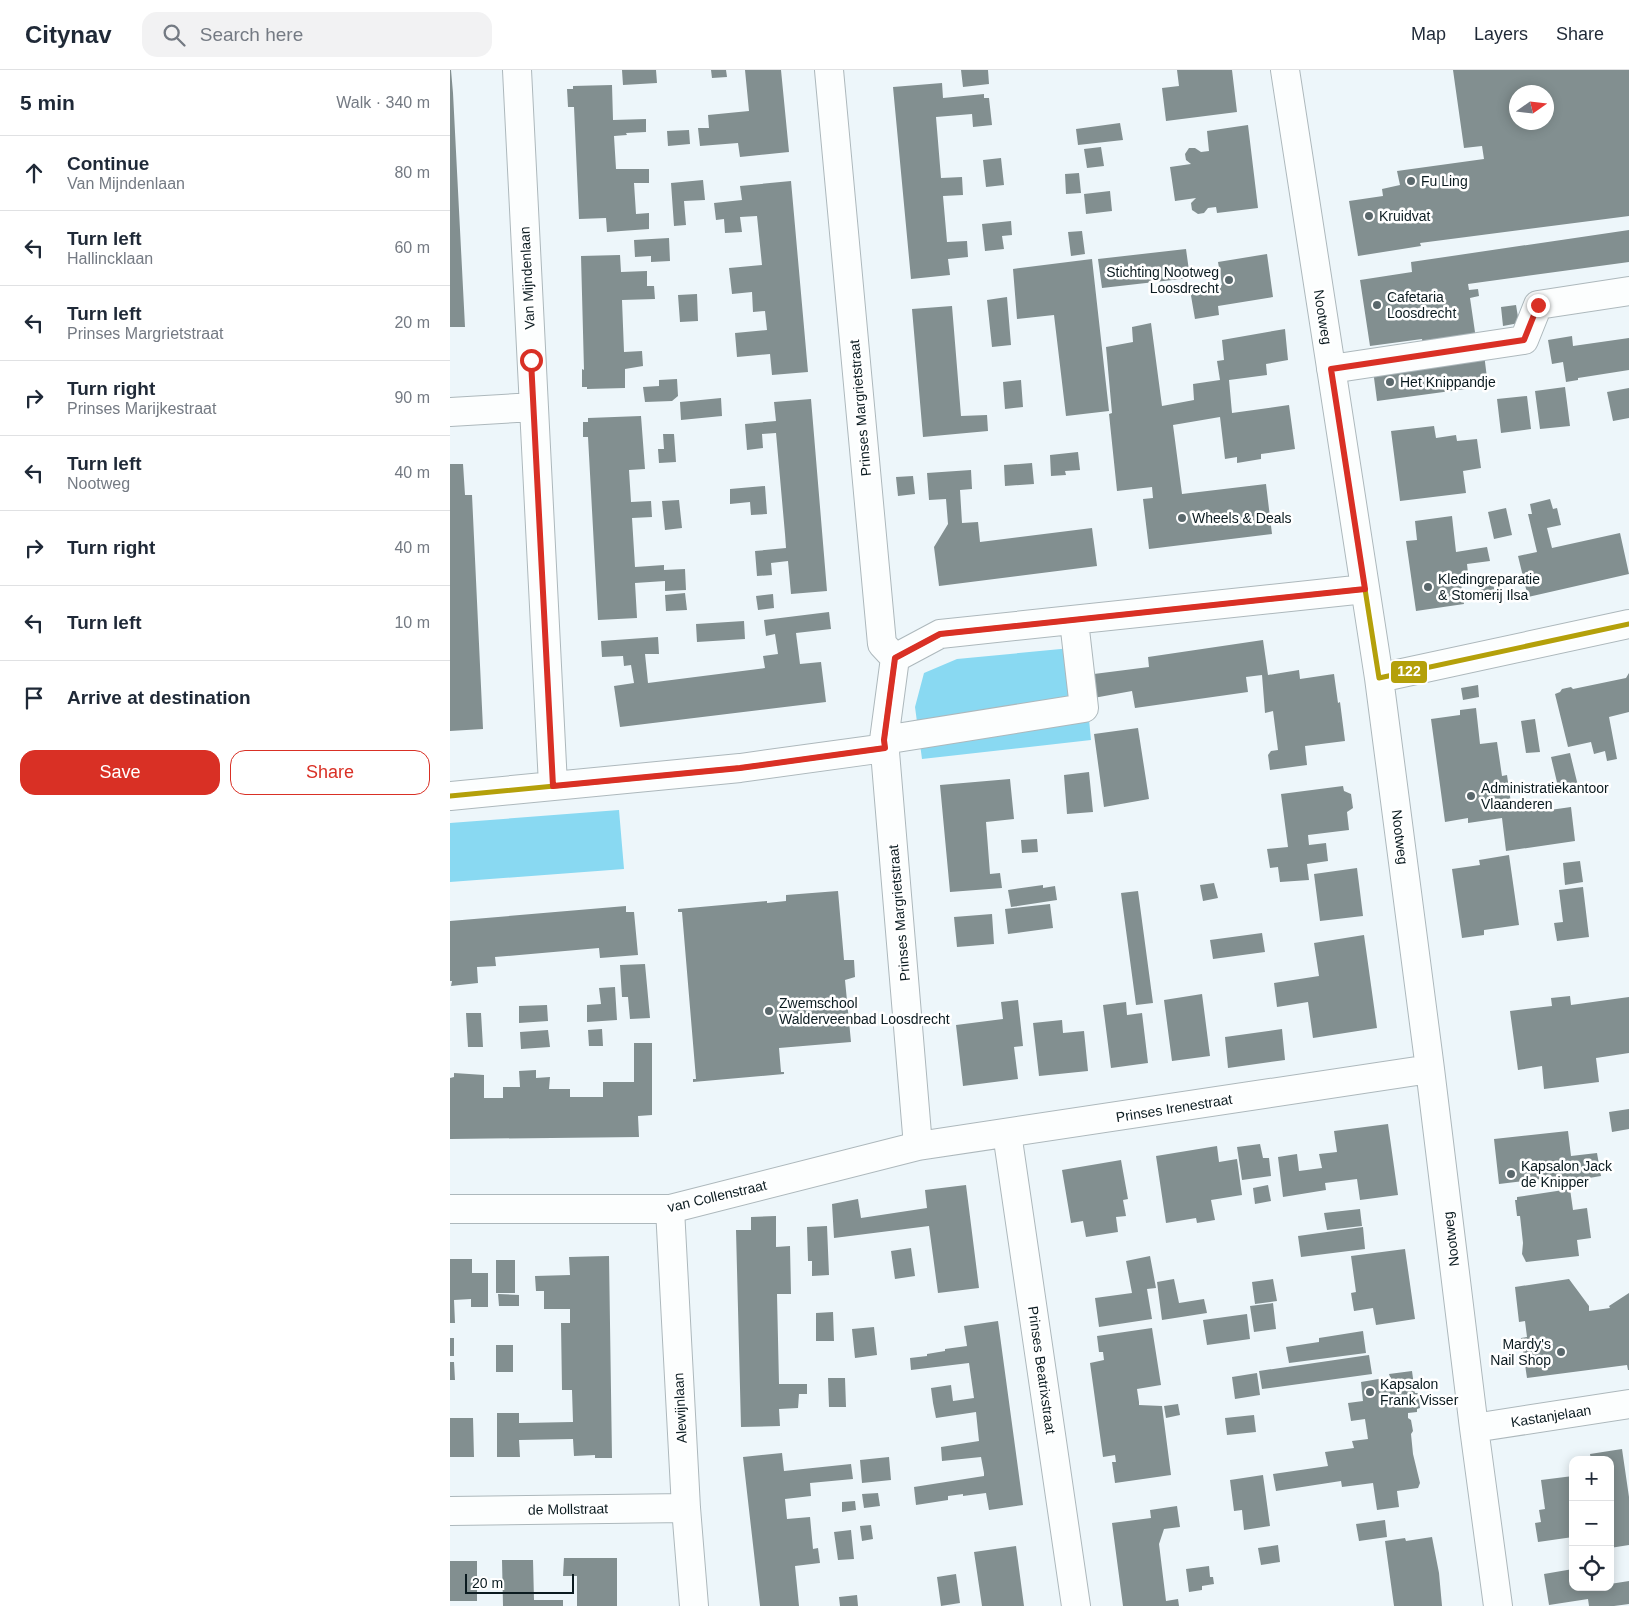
<!DOCTYPE html>
<meta charset="utf-8">
<style>
body{margin:0;font-family:Helvetica,sans-serif;background:#f2f2f3;color:#1f2937}
.controls{position:absolute;right:15px;bottom:15px;display:grid;overflow:hidden;border-radius:10px;box-shadow:0 2px 12px #0003}
.controls button{width:45px;height:45px;display:grid;place-items:center;padding:0;border:0;border-bottom:1px solid #e0e1e3;background:#fff;color:#1f2937;font:25px sans-serif}
.compass{position:absolute;left:1059px;top:15px;width:45px;height:45px;border-radius:50%;background:#fff;box-shadow:0 2px 12px #0003;rotate:76deg}
.scale{position:absolute;left:15px;bottom:12px;width:109px;box-sizing:border-box;padding-left:5px;border:2px solid #0b1b20;border-top:0;font-size:14px;line-height:18px;white-space:nowrap;color:#0b1b20;-webkit-text-stroke:4px #fff;paint-order:stroke}
.stop{position:absolute;width:15px;height:15px;margin:-11px;border:4px solid #d93025;border-radius:50%;background:#fff}
.stop.end{background:#d93025;border-color:#fff;box-shadow:0 1px 5px #0008}
.list{margin:0;padding:0;list-style:none}
h2{display:flex;justify-content:space-between;align-items:center;height:65px;margin:0;padding:0 20px;font-size:21px}
h2 small{font-size:16px;font-weight:400;color:#747a83}
.list li{display:grid;grid-template-columns:32px 1fr auto;gap:15px;align-items:center;box-sizing:border-box;height:75px;padding:0 20px;border-top:1px solid #e0e1e3}
.list b{display:block;font-size:19px;white-space:nowrap}
.list p{margin:0;font-size:16px;white-space:nowrap;color:#747a83}
.list em{font-size:16px;font-style:normal;color:#747a83}
.actions{display:flex;gap:10px;padding:15px 20px}
.actions a{flex:1;padding:11px 0;border:1px solid #d93025;border-radius:15px;text-align:center;font-size:18px;color:#d93025}
.actions .main{background:#d93025;color:#fff}
.icon{flex:none;width:28px;height:28px;fill:none;stroke:currentColor;stroke-width:2;stroke-linecap:round;stroke-linejoin:round}
.map{position:relative;flex:none;width:1179px;height:1536px;overflow:hidden}
header{display:flex;align-items:center;gap:30px;box-sizing:border-box;height:70px;padding:0 25px;background:#fff;border-bottom:1px solid #e0e1e3}
header strong{font-size:24px}
nav{display:flex;gap:28px;margin-inline-start:auto;font-size:18px}
.search{width:350px;height:45px;background:#f2f2f3;display:flex;align-items:center;gap:12px;box-sizing:border-box;padding:0 18px;border-radius:15px;color:#747a83;font-size:19px}
main{display:flex}
aside{flex:1;background:#fff}
.map>svg:first-child{display:block}
.forest{fill:#89d9f2}
.building{fill:#828f90;fill-rule:evenodd}
.lines{fill:none;stroke-linecap:round;stroke-linejoin:round}
.minor-casing{stroke:#adb8bc;stroke-width:30}
.minor{stroke:#fcfefe;stroke-width:28}
.bus-1-casing{stroke:#fff;stroke-width:9}
.bus-1{stroke:#b4a00a;stroke-width:5}
.route{stroke:#d93025;stroke-width:6}
.poi-dot{fill:#5a686c;stroke:#fff;stroke-width:2}
.labels{text-anchor:middle;dominant-baseline:central;stroke-width:5;stroke-linejoin:round;paint-order:stroke}
.poi-label{font-size:14px;fill:#0b1b20;stroke:#fff;text-anchor:start}
.street-label{font-size:14px;fill:#0b1b20;stroke:#fff}
.line-badge{stroke:#fff;stroke-width:2}
.badge-label{font-size:14px;text-anchor:middle;font-weight:bold;fill:#fff}
</style>
<header>
<strong>Citynav</strong>
<div class="search"><svg class="icon" aria-label="search" viewBox="0 0 24 24"><circle cx="10" cy="10" r="6"/><path d="M15 15l6 6"/></svg>Search here</div>
<nav><a>Map</a><a>Layers</a><a>Share</a></nav>
</header>
<main>
<aside>
<h2>5 min<small>Walk · 340 m</small></h2>
<ul class="list">
<li><svg class="icon" aria-label="ahead" viewBox="0 0 24 24"><path d="M12 20V5M6 11l6-6 6 6"/></svg><div><b>Continue</b><p>Van Mijndenlaan</p></div><em>80 m</em></li>
<li><svg class="icon" aria-label="left" viewBox="0 0 24 24"><path d="M17 20v-9H6M10 6l-5 5 5 5"/></svg><div><b>Turn left</b><p>Hallincklaan</p></div><em>60 m</em></li>
<li><svg class="icon" aria-label="left" viewBox="0 0 24 24"><path d="M17 20v-9H6M10 6l-5 5 5 5"/></svg><div><b>Turn left</b><p>Prinses Margrietstraat</p></div><em>20 m</em></li>
<li><svg class="icon" aria-label="right" viewBox="0 0 24 24"><path d="M7 20v-9h11M14 6l5 5-5 5"/></svg><div><b>Turn right</b><p>Prinses Marijkestraat</p></div><em>90 m</em></li>
<li><svg class="icon" aria-label="left" viewBox="0 0 24 24"><path d="M17 20v-9H6M10 6l-5 5 5 5"/></svg><div><b>Turn left</b><p>Nootweg</p></div><em>40 m</em></li>
<li><svg class="icon" aria-label="right" viewBox="0 0 24 24"><path d="M7 20v-9h11M14 6l5 5-5 5"/></svg><div><b>Turn right</b></div><em>40 m</em></li>
<li><svg class="icon" aria-label="left" viewBox="0 0 24 24"><path d="M17 20v-9H6M10 6l-5 5 5 5"/></svg><div><b>Turn left</b></div><em>10 m</em></li>
<li><svg class="icon" aria-label="arrive" viewBox="0 0 24 24"><path d="M6 21V4h12l-3 4 3 4H6"/></svg><div><b>Arrive at destination</b></div></li>
</ul>
<div class="actions"><a class="main">Save</a><a>Share</a></div>
</aside>
<div class="map">
<svg width="1179" height="1536" viewBox="0 0 1179 1536">
<rect width="100%" height="100%" fill="#edf6fa"/>
<path class="forest" d="M632,577L641,670L472,689L465,637L474,603L507,589Z
M169,740L174,799L0,812V753Z"/>
<path class="building" d="M0,0H1L3,23L15,257H0Z
M172,0H206L207,13L173,15Z
M261,0H276L277,7L262,8Z
M295,0H331L339,82L290,87L288,73L250,76L248,58H259L258,45L299,41Z
M511,0H538L539,14L513,17Z
M727,0H782L787,42L716,51L712,18L729,16Z
M1003,0H1179V146L970,173L971,176L908,186L899,131L933,126L932,119L950,115L947,101L1034,89L1032,76L1014,78ZM1066,22H1096V52H1066Z
M492,13L493,28L534,24V28H539L542,55L523,57L522,44L486,47L491,108L512,107L513,125L493,126L497,172L517,171L518,187L498,189L500,205L461,209L443,17Z
M162,15L163,50L196,49V62L176,63L177,65L164,66L166,99H199V113H184L186,144L199,143V159L157,162L156,148L129,149L124,37H118L117,19H123V16Z
M670,53L673,70L628,75L626,59Z
M798,55L808,138L767,143L766,137L758,138L754,143L748,144L742,140L741,133L746,128L725,131L720,97L741,94L736,90L735,84L739,78H745L751,82L759,81L757,61Z
M239,60L240,74L218,76L217,61Z
M651,77L654,96L637,98L634,79Z
M551,88L554,115L536,117L533,90Z
M629,103L631,123L616,124L615,104Z
M253,110L255,130L234,131L236,155L224,156L221,113Z
M341,111L358,302L322,305L320,284L287,287L285,263L317,260L315,241L303,242L302,222L282,224L279,198L312,195L307,146L290,147L292,162L275,163L274,149L266,150L264,133L292,130L290,116Z
M660,121L662,141L636,144L634,124Z
M561,151L562,165L552,166L554,179L535,181L532,154Z
M1179,160V192L1018,214L1019,220L1028,219L1029,226L1020,228L1026,269L973,276L972,269L920,276L910,210L962,202L961,192Z
M632,161L635,184L621,186L618,162Z
M219,168L220,191L201,192V186L185,187L184,170Z
M736,179L740,208L652,218L648,189Z
M817,184L823,227L768,236L769,245L745,249L740,220L772,215L768,192Z
M170,185L171,202L197,201V216H204L205,229L172,230L174,282L192,281L193,296L175,299V318L137,319V317H132V299L134,300L131,186Z
M642,189L659,341L616,346L604,245L567,249L563,199Z
M247,224L248,251L230,252L228,225Z
M557,227L561,275L542,277L537,230Z
M1066,235L1069,253L1053,256L1051,237Z
M502,236L511,346L537,345L538,361L473,367L462,239Z
M701,253L712,336L744,330L743,314L770,310L767,291L774,290L772,270L835,259L838,290L816,294L817,305L779,310L782,343L839,335L845,379L811,384V389L787,393V387L775,389L770,347L723,355L732,424L816,414L822,464L699,479L693,429L703,428L702,417L667,421L659,344L662,343L656,277L683,272L682,257Z
M1122,266L1123,276L1179,268V300L1128,308V310L1116,312L1113,292L1102,294L1098,270Z
M1034,284L1038,316L927,331L923,300Z
M227,309L228,326L222,331L195,332L193,317L209,316V310Z
M571,310L573,337L555,339L553,312Z
M1115,317L1120,356L1090,359L1085,321Z
M1179,318V348L1163,351L1157,322Z
M1077,326L1081,359L1051,363L1047,329Z
M271,328L272,346L231,350L230,332Z
M361,329L377,521L341,524L338,491L321,493L322,505L307,506L305,481L336,478L335,464L326,363L312,364L313,378L297,380L295,354L326,351L324,332Z
M191,346L195,399L179,400L181,432L201,431L202,447L182,448L185,497L214,495V500L235,499L236,520L215,521V511L185,513L187,548L148,550L138,367H133V352H138V348Z
M984,356L986,368L1006,365L1007,371L1027,369L1031,398L1013,401L1016,423L950,431L941,361Z
M213,364H224L226,392L209,393L208,379H214Z
M628,382L630,400L615,401L616,405L601,406L600,385Z
M582,393L584,414L555,416L554,395Z
M0,394H13L15,425H22L33,659L0,661Z
M521,400L522,419L510,420L512,453L528,452L530,472L642,458L647,496L489,516L484,477L498,454L496,429L479,430L477,403Z
M463,406L465,424L448,426L446,407Z
M315,416L317,444L301,445L300,432L280,434V419Z
M1100,429L1103,439L1107,438L1111,455L1097,458L1102,478L1170,463L1179,504L1078,527L1068,486L1087,482L1078,444H1082L1080,434Z
M229,430L232,458L215,460L212,431Z
M1056,438L1062,465L1044,469L1038,442Z
M1002,446L1006,482L1037,477L1040,491L1017,494L1019,512L1011,513L1014,534L966,541L956,471L967,470L965,451Z
M1043,508L1045,529L1032,531L1030,510Z
M235,523L237,540L216,541L215,525Z
M323,524L324,538L308,540L306,526Z
M379,542L381,559L346,563L350,594L371,592L376,632L170,657L164,616L184,613L181,595L174,596L173,586L152,587L151,571L208,567L209,584H195L198,613L315,598L313,586L328,584L325,564L316,566L314,550Z
M294,551L295,569L247,572L246,554Z
M813,570L818,605L849,600L850,609L884,604L888,633L890,632L895,671L855,676L857,695L820,700L818,685L821,681L828,680L823,641L815,643L812,605L796,607L798,622L685,638L682,621L638,629L636,605L699,597L698,587Z
M1179,603V642L1159,647L1167,689L1157,691L1155,681L1144,684L1141,672L1118,677L1105,624L1110,622L1112,619L1121,617L1123,619L1176,608Z
M1028,615L1029,627L1013,630L1011,618Z
M1026,638L1030,674L1047,672L1052,706L1057,705L1061,733L1093,729L1100,740L1121,737L1125,771L1056,781L1052,748L1018,753V748L995,752L981,649L1010,645V640Z
M1085,649L1090,682L1076,683L1071,651Z
M688,658L699,729L654,737L644,664Z
M1120,683L1129,720L1110,725L1101,687Z
M639,702L643,742L617,744L614,705Z
M560,709L564,749L536,752L540,804L550,803L552,818L500,822L490,715Z
M893,716L894,721L901,724L903,738L897,742L899,760L858,765L859,775L876,773L878,791L857,794L859,810L830,812L828,797L820,798L817,779L838,777L831,724Z
M587,769L588,782L572,783L571,770Z
M1059,785L1069,855L1034,860V865L1012,868L1002,799L1030,795L1029,790Z
M1130,791L1133,812L1115,815L1113,793Z
M907,798L913,846L870,851L864,804Z
M764,813L768,828L753,831L750,815Z
M593,815V818L605,816L607,830L561,837L558,820Z
M1133,817L1139,867L1107,871L1104,853L1113,852L1109,820Z
M388,821L394,890H404L405,907L395,910L401,972L329,978L331,1002H334V1004L243,1012V1009H246L232,842H228V839L317,831V833L336,831V825Z
M688,821L703,933L686,935L671,823Z
M600,834L603,858L558,864L555,839Z
M176,836V842H184L188,885L150,888L149,878L45,887L46,896L27,897L28,913L1,916L2,911H0V851Z
M542,844L544,874L507,877L504,847Z
M812,863L815,882L763,889L760,870Z
M914,865L927,958L863,968L858,932L827,937L824,913L869,906L864,873Z
M195,894L200,948L180,949L178,927H172L170,895Z
M165,917L167,950L137,952V935L151,934L149,918Z
M752,924L760,986L722,991L714,930Z
M1120,926L1121,935L1179,927V983L1146,988L1149,1012L1094,1019L1092,996L1068,1000L1060,941L1102,936L1101,928Z
M568,930L573,976L564,977L568,1009L513,1016L506,955L553,949L551,932Z
M676,932L677,945L692,943L698,993L661,998L653,935Z
M97,935L98,951L69,953V936Z
M16,943H31L33,977H18Z
M612,950L613,963L634,961L638,1001L589,1006L583,953Z
M152,959L153,976H139L138,960Z
M832,959L835,990L778,998L775,967Z
M98,960L100,977L71,979L70,962Z
M184,973H202V1045L188,1046L189,1067L0,1069V1008L4,1007V1003L34,1005V1028H53V1017H70L69,1001L86,1000V1008L100,1007L99,1019H120V1027H153V1012H184Z
M1179,1039V1059L1162,1062L1159,1042Z
M938,1054L948,1125L910,1130L907,1109L875,1113L876,1120L833,1127L828,1087L847,1084L849,1101L872,1098L869,1084L887,1082L884,1061Z
M1118,1061L1121,1086L1147,1083L1151,1106L1109,1113L1108,1107L1049,1114L1044,1069Z
M810,1074L813,1088H819L821,1106L792,1110L787,1077Z
M767,1076L769,1092L787,1089L792,1125L761,1130L765,1150L747,1153L746,1148L716,1153L706,1086Z
M671,1090L678,1129L673,1130L676,1146L666,1147L668,1162L636,1167L633,1151L621,1153L612,1100Z
M516,1115L529,1218L488,1223L479,1156L384,1168L382,1134L408,1129L411,1148L477,1138L475,1120Z
M818,1115L821,1131L805,1134L803,1118Z
M1120,1119L1123,1140L1137,1138L1141,1168L1127,1170L1129,1186L1076,1192L1072,1184L1073,1173L1070,1146H1067L1065,1130H1067V1127Z
M910,1139L912,1156L877,1160L874,1143Z
M326,1146V1177L340,1176L341,1224H327L329,1314H357V1324H349L348,1338L329,1339L330,1356L291,1357L286,1160H301V1147Z
M377,1156L379,1205L362,1206V1191H358L357,1157Z
M913,1157L915,1179L851,1187L848,1166Z
M461,1178L465,1206L445,1209L441,1181Z
M955,1179L965,1249L926,1255L923,1238L904,1241L901,1223L906,1222L901,1186Z
M159,1186L162,1388H145V1385L124,1386L123,1369L69,1370L70,1387H47V1343H69V1353L123,1352L122,1320H112L111,1253H120V1239H94V1221H86L85,1206L120,1205L119,1187Z
M700,1186L706,1218L697,1219L702,1249L649,1257L645,1228L682,1223L676,1191Z
M0,1189H22V1203H38V1237H21V1229L4,1230L5,1253H0Z
M46,1190H65V1223H46Z
M724,1209L729,1233L754,1229L757,1243L712,1250L707,1212Z
M823,1209L827,1231L805,1234L802,1212Z
M1119,1209L1139,1236V1241L1160,1238L1159,1236L1179,1223V1300H1178L1177,1295L1077,1308L1071,1268L1077,1267L1075,1251L1069,1252L1065,1217Z
M48,1224L69,1225V1236H49Z
M823,1233L826,1259L804,1262L800,1236Z
M383,1242L384,1271H366V1243Z
M797,1244L800,1269L757,1275L753,1250Z
M548,1251L573,1435L539,1440L536,1423L513,1426V1424L498,1426V1430L466,1435L464,1417L534,1406V1403L531,1387L492,1391L491,1377L529,1371L526,1342L486,1348L483,1333L481,1318L501,1315L503,1331L524,1328L519,1293L461,1300L460,1288L477,1286V1284L495,1281V1279L517,1276L514,1256Z
M424,1257L427,1285L405,1288L402,1259Z
M702,1258L711,1315L687,1319L689,1332V1335L712,1336L721,1405L665,1413L662,1392H666L665,1385L653,1387L640,1293L654,1290L653,1282H649L647,1266Z
M913,1261L916,1283L839,1293L836,1277L869,1272V1268Z
M0,1268H4V1286H0Z
M46,1275H63V1302H46Z
M919,1285L922,1304L812,1319L809,1301Z
M0,1292H4L5,1310H0Z
M962,1301L965,1323H968L970,1338L967,1339V1342L958,1343V1348L961,1350L963,1361L961,1364L963,1384L970,1413L968,1418L947,1421L949,1437L927,1440L923,1413L892,1417L891,1411L826,1421L823,1404L878,1396L875,1382L904,1378L902,1371L918,1369L915,1349L901,1351L898,1333L913,1331L911,1312L940,1307L939,1304Z
M807,1303L810,1325L785,1329L782,1307Z
M378,1308H395L396,1337H379Z
M728,1334L730,1345L716,1348L714,1336Z
M804,1345L806,1362L777,1365L775,1348Z
M0,1348H23L24,1387H0Z
M1172,1379L1179,1427V1475L1160,1478V1390H1141L1140,1384Z
M332,1383L334,1401L401,1394L403,1409L360,1413L361,1426L335,1429L337,1449L360,1447L363,1479L368,1478L370,1493L345,1496L349,1536H310L293,1387Z
M439,1387L441,1410L412,1413L410,1390Z
M813,1405L820,1456L794,1460L792,1440L784,1441L780,1410Z
M1123,1406V1467L1088,1472L1085,1453L1091,1452L1089,1440L1095,1439L1091,1410Z
M428,1423L430,1436L414,1438L412,1424Z
M405,1431L406,1440L392,1442V1432Z
M727,1436L730,1457L714,1459L709,1474L716,1531L728,1529L729,1536H673L662,1453L701,1448L700,1440Z
M935,1450L937,1467L909,1471L906,1454Z
M421,1455L423,1469L412,1471L410,1456Z
M401,1460L404,1489L388,1490L384,1462Z
M982,1467L989,1503L992,1536H944L935,1471L955,1468L956,1471Z
M828,1475L830,1492L811,1495L808,1478Z
M566,1476L574,1536H532L524,1482Z
M114,1488H167V1536H127V1506H113Z
M52,1490H83L84,1530H113V1536H53Z
M0,1491H27V1531H0Z
M759,1496L760,1507H763L764,1514L752,1516V1520L739,1522L736,1499Z
M1123,1499V1517H1160V1514L1179,1511V1534L1164,1536H1139L1138,1529L1099,1535L1094,1504Z
M506,1504L510,1533L491,1536L487,1507Z
M407,1525L408,1536H390L389,1527Z"/>
<g class="lines">
<g class="minor-casing">
<path id="minor" d="M67,0L103,715
M379,0L432,574L445,588L434,670L468,1076
M835,0L929,608L980,999L1024,1358L1048,1536
M881,299L1074,270L1088,235L1179,221
M0,342L84,337
M445,588L490,564L915,519
M929,608L1179,554
M434,670L634,638L624,551
M0,726L290,698L435,678
M557,1063L626,1536
M0,1139H220L468,1076L980,999
M220,1139L236,1438L244,1536
M1024,1358L1179,1334
M0,1441L236,1438"/>
</g>
<use href="#minor" class="minor"/>
<g class="bus-1-casing">
<path id="bus-1" d="M0,726L290,698L435,678L434,670L445,588L490,564L915,519L929,608L1179,554"/>
</g>
<use href="#bus-1" class="bus-1"/>
</g>
<g class="lines">
<path class="route" d="M81,290L103,716L290,698L435,678L434,670L445,588L490,564L915,519L881,299L1074,270L1088,235"/>
</g>
<g class="poi-dot">
<circle cx="961" cy="111" r="5"/>
<circle cx="919" cy="146" r="5"/>
<circle cx="779" cy="210" r="5"/>
<circle cx="927" cy="235" r="5"/>
<circle cx="940" cy="312" r="5"/>
<circle cx="732" cy="448" r="5"/>
<circle cx="978" cy="517" r="5"/>
<circle cx="1021" cy="726" r="5"/>
<circle cx="319" cy="941" r="5"/>
<circle cx="1061" cy="1104" r="5"/>
<circle cx="1111" cy="1282" r="5"/>
<circle cx="920" cy="1322" r="5"/>
</g>
<g class="labels">
<g class="poi-label">
<text x="971" y="111">Fu Ling</text>
<text x="929" y="146">Kruidvat</text>
<text x="769" y="202" text-anchor="end">Stichting Nootweg<tspan x="769" dy="16">Loosdrecht</tspan></text>
<text x="937" y="227">Cafetaria<tspan x="937" dy="16">Loosdrecht</tspan></text>
<text x="950" y="312">Het Knippandje</text>
<text x="742" y="448">Wheels &amp; Deals</text>
<text x="988" y="509">Kledingreparatie<tspan x="988" dy="16">&amp; Stomerij Ilsa</tspan></text>
<text x="1031" y="718">Administratiekantoor<tspan x="1031" dy="16">Vlaanderen</tspan></text>
<text x="329" y="933">Zwemschool<tspan x="329" dy="16">Walderveenbad Loosdrecht</tspan></text>
<text x="1071" y="1096">Kapsalon Jack<tspan x="1071" dy="16">de Knipper</tspan></text>
<text x="1101" y="1274" text-anchor="end">Mardy's<tspan x="1101" dy="16">Nail Shop</tspan></text>
<text x="930" y="1314">Kapsalon<tspan x="930" dy="16">Frank Visser</tspan></text>
</g>
<g class="street-label">
<text transform="translate(77 208) rotate(-93)">Van Mijndenlaan</text>
<text transform="translate(873 247) rotate(81)">Nootweg</text>
<text transform="translate(410 338) rotate(-95)">Prinses Margrietstraat</text>
<text transform="translate(950 767) rotate(83)">Nootweg</text>
<text transform="translate(449 843) rotate(-95)">Prinses Margrietstraat</text>
<text transform="translate(724 1038) rotate(-9)">Prinses Irenestraat</text>
<text transform="translate(267 1126) rotate(-13)">van Collenstraat</text>
<text transform="translate(1001 1169) rotate(-97)">Nootweg</text>
<text transform="translate(592 1300) rotate(82)">Prinses Beatrixstraat</text>
<text transform="translate(230 1338) rotate(-93)">Alewijnlaan</text>
<text transform="translate(1101 1346) rotate(-9)">Kastanjelaan</text>
<text transform="translate(118 1439) rotate(-1)">de Mollstraat</text>
</g>
</g>
<rect class="line-badge" x="940" y="590" width="38" height="24" rx="5" fill="#b4a00a"/>
<g class="badge-label">
<text x="959" y="606">122</text>
</g>
</svg>
<div class="controls">
<button>+</button>
<button>−</button>
<button><svg class="icon" aria-label="locate" viewBox="0 0 24 24"><circle cx="12" cy="12" r="6"/><path d="M12 2v4M12 18v4M2 12h4M18 12h4"/></svg></button>
</div>
<svg class="compass" viewBox="-18 -18 36 36"><path d="M0-13l5 13h-10z" fill="#e53935"/><path d="M0 13l5-13h-10z" fill="#747a83"/></svg>
<div class="scale">20 m</div>
<div class="stop" style="left:81px;top:290px"></div>
<div class="stop end" style="left:1088px;top:235px"></div>
</div>
</main>
